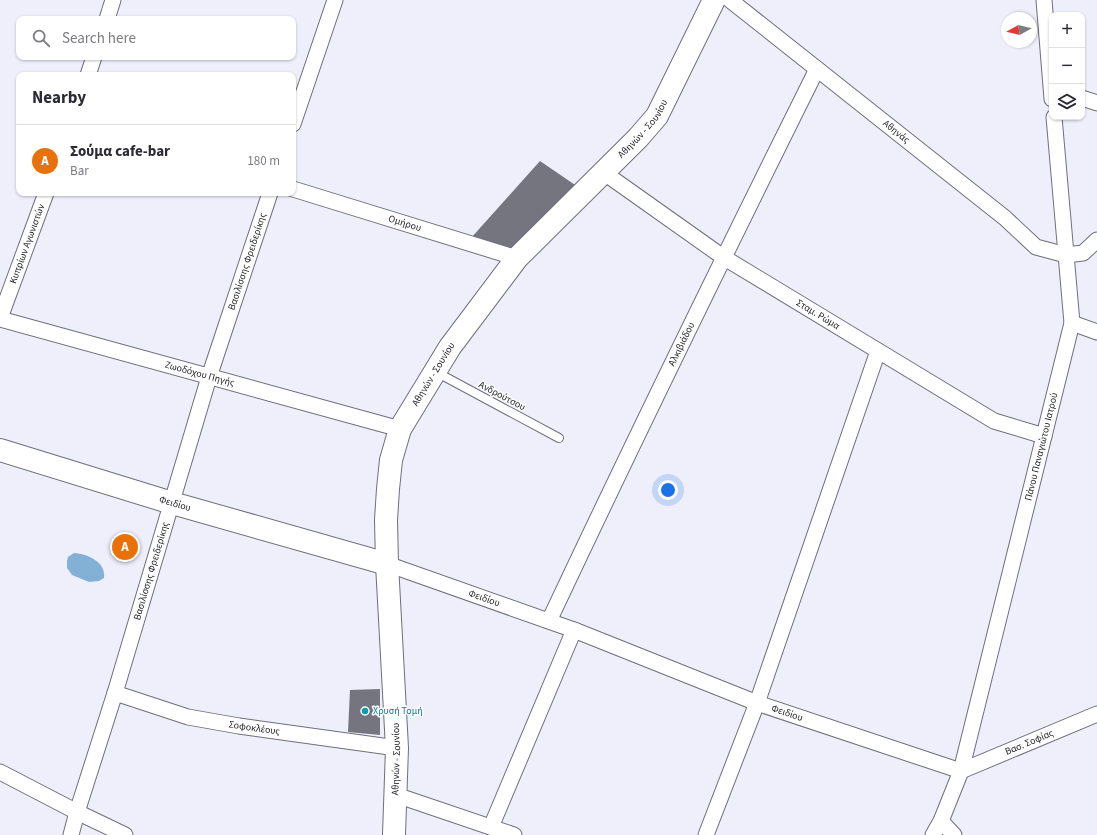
<!DOCTYPE html>
<meta charset="utf-8">
<style>
body{margin:0;font-family:"Source Sans 3",sans-serif;background:#f7f7f7;color:#2b2b33}
.controls{position:absolute;right:12px;top:12px;display:grid;overflow:hidden;border-radius:8px;box-shadow:0 1px 3px #0004}
.controls button{width:36px;height:36px;display:grid;place-items:center;padding:0;border:0;border-bottom:1px solid #e1e1e2;background:#fff;color:#2b2b33;font:20px sans-serif}
.compass{position:absolute;left:1001px;top:12px;width:36px;height:36px;border-radius:50%;background:#fff;box-shadow:0 1px 3px #0004;rotate:262deg}
.you{position:absolute;left:668px;top:490px;width:14px;height:14px;margin:-10px;border:3px solid #fff;border-radius:50%;background:#1a73e8;box-shadow:0 0 0 6px #1a73e833}
.badge{display:grid;place-items:center;width:26px;height:26px;border-radius:50%;background:#047122;color:#fff;font-size:13px;font-weight:700}
.pin{position:absolute;translate:-50% -50%;border:2px solid #fff;box-shadow:0 1px 4px #0006}
.list{margin:0;padding:0;list-style:none}
h2{display:flex;justify-content:space-between;align-items:center;height:52px;margin:0;padding:0 16px;font-size:17px}
h2 small{font-size:13px;font-weight:400;color:#7c7c81}
.list li{display:grid;grid-template-columns:26px 1fr auto;gap:12px;align-items:center;box-sizing:border-box;height:72px;padding:0 16px;border-top:1px solid #e1e1e2}
.list b{display:block;font-size:15px;white-space:nowrap}
.list p{margin:0;font-size:13px;white-space:nowrap;color:#7c7c81}
.list em{font-size:13px;font-style:normal;color:#7c7c81}
.icon{flex:none;width:22px;height:22px;fill:none;stroke:currentColor;stroke-width:2;stroke-linecap:round;stroke-linejoin:round}
.map{position:relative;flex:none;width:1097px;height:835px;overflow:hidden}
.search{position:absolute;background:#fff;box-shadow:0 1px 3px #0004;left:16px;top:16px;width:280px;height:44px;display:flex;align-items:center;gap:10px;box-sizing:border-box;padding:0 14px;border-radius:8px;color:#7c7c81;font-size:15px}
.panel{position:absolute;background:#fff;box-shadow:0 1px 3px #0004;left:16px;top:72px;width:280px;height:124px;border-radius:8px}
.map>svg:first-child{display:block}
.water{fill:#83b1d6}
.building{fill:#757580}
.lines{fill:none;stroke-linecap:round;stroke-linejoin:round}
.service-casing{stroke:#6e6f7a;stroke-width:10}
.minor-casing{stroke:#6e6f7a;stroke-width:17}
.secondary-casing{stroke:#6e6f7a;stroke-width:24}
.service{stroke:#fff;stroke-width:8}
.minor{stroke:#fff;stroke-width:15}
.secondary{stroke:#fff;stroke-width:22}
.culture-dot{fill:#0f9aa8;stroke:#fdfdfd;stroke-width:1.5}
.labels{text-anchor:middle;dominant-baseline:central;stroke-width:3;stroke-linejoin:round;paint-order:stroke}
.street-label{font-size:10px;fill:#242529;stroke:#fdfdfd}
.culture-label{font-size:10px;fill:#0d838f;stroke:#fdfdfd;text-anchor:start}
</style>
<div class="map">
<svg width="1097" height="835" viewBox="0 0 1097 835">
<rect width="100%" height="100%" fill="#eeeffb"/>
<path class="water" d="M74,553C88,554 106,562 104,578L99,581L89,582L72,575L67,568V561L68,557Z"/>
<path class="building" d="M540,161L581,189L516,253L471,238Z
M380,689V735L348,732L350,690Z"/>
<g class="lines">
<g class="service-casing">
<path id="service" d="M436,372L559,438"/>
</g>
<g class="minor-casing">
<g id="minor">
<path id="s1" d="M730,0L1005,218L1036,247L1066,255L1083,253L1097,240"/>
<path d="M1044,0L1052,99"/>
<path d="M107,19L113,0"/>
<path d="M88,75L94,57"/>
<path d="M1082,98L1097,103"/>
<path d="M293,124L335,0"/>
<path id="s2" d="M603,172L723,257L994,421L1044,436"/>
<path id="s3" d="M293,189L517,258"/>
<path id="s4" d="M0,318L46,193"/>
<path id="s5" d="M0,319L400,429"/>
<path d="M1072,323L1097,332"/>
<path id="s6" d="M387,564L574,630L757,703L961,771"/>
<path id="s7" d="M549,621C636,436 726,252 817,69"/>
<path id="s8" d="M115,693L188,717L239,726L397,748"/>
<path id="s9" d="M961,771L1097,714"/>
<path d="M0,772L77,812L125,835"/>
<path d="M396,795L514,835"/>
<path d="M941,821L954,835"/>
<path d="M491,827L574,630"/>
<path id="s10" d="M71,835L77,812L115,693L209,377L270,193"/>
<path d="M706,835L757,703L878,351"/>
<path id="s11" d="M933,835L941,821L961,771L1072,323L1054,117"/>
</g>
</g>
<g class="secondary-casing">
<g id="secondary">
<path id="s12" d="M0,450L172,503L387,564"/>
<path id="s13" d="M394,835L397,748L387,564L386,520L388,489L391,460L400,429L450,347L517,258L638,138L657,116L714,0"/>
</g>
</g>
<use href="#service" class="service"/>
<use href="#minor" class="minor"/>
<use href="#secondary" class="secondary"/>
</g>
<circle class="culture-dot" cx="365" cy="711" r="4"/>
<g class="labels">
<g class="street-label">
<text stroke="none"><textPath href="#s13" startOffset="796">Αθηνών - Σουνίου</textPath></text>
<text stroke="none"><textPath href="#s1" startOffset="212">Αθηνάς</textPath></text>
<text stroke="none"><textPath href="#s3" startOffset="117">Ομήρου</textPath></text>
<text stroke="none"><textPath href="#s4" startOffset="79">Κυπρίων Αγωνιστών</textPath></text>
<text stroke="none"><textPath href="#s10" startOffset="600">Βασιλίσσης Φρειδερίκης</textPath></text>
<text stroke="none"><textPath href="#s2" startOffset="258">Σταμ. Ρώμα</textPath></text>
<text stroke="none"><textPath href="#s7" startOffset="307">Αλκιβιάδου</textPath></text>
<text stroke="none"><textPath href="#s5" startOffset="207">Ζωοδόχου Πηγής</textPath></text>
<text stroke="none"><textPath href="#s13" startOffset="472">Αθηνών - Σουνίου</textPath></text>
<text transform="translate(502 396) rotate(28)">Ανδρούτσου</text>
<text stroke="none"><textPath href="#s11" startOffset="404">Πάνου Παναγιώτου Ιατρού</textPath></text>
<text stroke="none"><textPath href="#s12" startOffset="183">Φειδίου</textPath></text>
<text stroke="none"><textPath href="#s10" startOffset="276">Βασιλίσσης Φρειδερίκης</textPath></text>
<text stroke="none"><textPath href="#s6" startOffset="103">Φειδίου</textPath></text>
<text stroke="none"><textPath href="#s6" startOffset="427">Φειδίου</textPath></text>
<text stroke="none"><textPath href="#s8" startOffset="144">Σοφοκλέους</textPath></text>
<text stroke="none"><textPath href="#s9" startOffset="74">Βασ. Σοφίας</textPath></text>
<text stroke="none"><textPath href="#s13" startOffset="76">Αθηνών - Σουνίου</textPath></text>
</g>
<g class="culture-label">
<text x="373" y="711">Χρυσή Τομή</text>
</g>
</g>
</svg>
<div class="controls">
<button>+</button>
<button>−</button>
<button><svg class="icon" aria-label="layers" viewBox="0 0 24 24"><path d="M12 4l9 5-9 5-9-5zM3 14l9 5 9-5"/></svg></button>
</div>
<svg class="compass" viewBox="-18 -18 36 36"><path d="M0-13l5 13h-10z" fill="#e53935"/><path d="M0 13l5-13h-10z" fill="#7c7c81"/></svg>
<div class="you"></div>
<div class="pin badge" style="left:125px;top:547px;background:#e8710a">A</div>
<div class="search"><svg class="icon" aria-label="search" viewBox="0 0 24 24"><circle cx="10" cy="10" r="6"/><path d="M15 15l6 6"/></svg>Search here</div>
<section class="panel">
<h2>Nearby<small></small></h2>
<ul class="list">
<li><span class="badge" style="background:#e8710a">A</span><div><b>Σούμα cafe-bar</b><p>Bar</p></div><em>180 m</em></li>
</ul>
</section>
</div>
